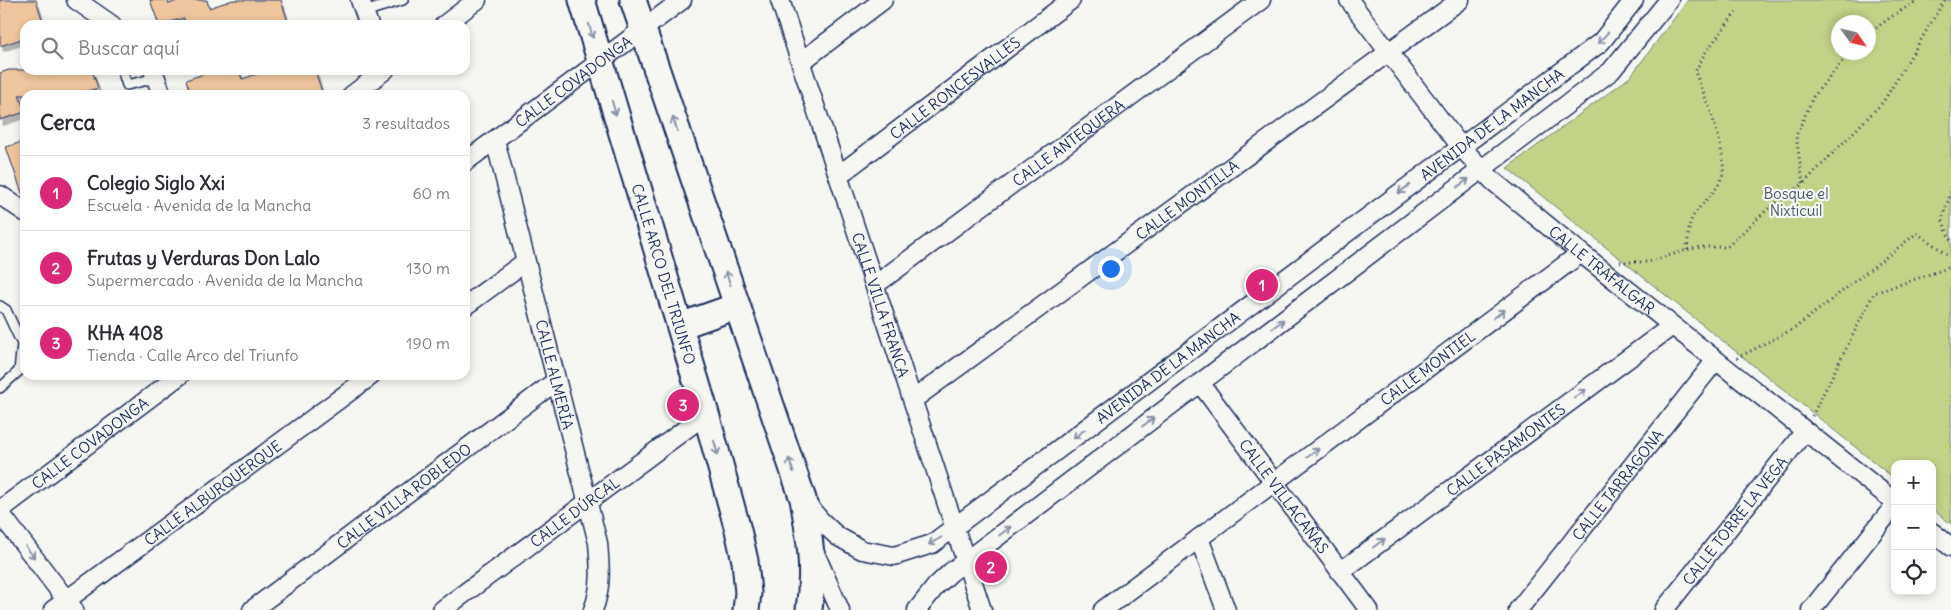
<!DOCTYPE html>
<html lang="es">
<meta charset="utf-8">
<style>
body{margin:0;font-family:Delius,sans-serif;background:#f7f7f7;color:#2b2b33}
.controls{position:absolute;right:15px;bottom:15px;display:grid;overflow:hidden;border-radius:10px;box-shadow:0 2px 8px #0003}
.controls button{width:45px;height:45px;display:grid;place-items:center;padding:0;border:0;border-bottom:1px solid #e1e1e2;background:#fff;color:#2b2b33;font:25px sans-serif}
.compass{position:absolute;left:1831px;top:15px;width:45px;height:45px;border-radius:50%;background:#fff;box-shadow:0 2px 8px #0003;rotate:124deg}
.you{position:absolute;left:1110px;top:268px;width:18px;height:18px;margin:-12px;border:4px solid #fff;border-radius:50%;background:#1a73e8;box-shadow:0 0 0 8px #1a73e833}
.badge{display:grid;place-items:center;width:32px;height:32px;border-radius:50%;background:#db2777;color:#fff;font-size:16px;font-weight:700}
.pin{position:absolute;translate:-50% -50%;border:2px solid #fff;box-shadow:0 1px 5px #0006}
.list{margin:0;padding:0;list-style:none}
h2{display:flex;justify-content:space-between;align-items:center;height:65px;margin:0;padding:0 20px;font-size:21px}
h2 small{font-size:16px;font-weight:400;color:#7c7c81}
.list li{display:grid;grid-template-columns:32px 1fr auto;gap:15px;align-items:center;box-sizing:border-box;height:75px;padding:0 20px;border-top:1px solid #e1e1e2}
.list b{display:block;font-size:19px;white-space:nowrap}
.list p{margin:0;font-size:16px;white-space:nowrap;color:#7c7c81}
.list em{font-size:16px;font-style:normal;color:#7c7c81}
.icon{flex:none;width:28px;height:28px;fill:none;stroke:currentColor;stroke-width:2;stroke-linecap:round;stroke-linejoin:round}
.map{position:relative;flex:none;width:1951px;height:610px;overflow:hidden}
.search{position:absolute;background:#fff;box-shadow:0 2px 8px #0003;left:20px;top:20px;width:450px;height:55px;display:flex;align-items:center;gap:12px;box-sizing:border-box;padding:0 18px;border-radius:15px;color:#7c7c81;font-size:19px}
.panel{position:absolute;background:#fff;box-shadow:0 2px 8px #0003;left:20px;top:90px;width:450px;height:290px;border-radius:15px}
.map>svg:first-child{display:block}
.green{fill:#c2d287;stroke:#6e8072;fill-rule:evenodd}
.building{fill:#efc59e;stroke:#1b2f5e;filter:url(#shadow)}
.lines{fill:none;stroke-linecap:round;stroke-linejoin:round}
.lane-casing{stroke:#1b2f5e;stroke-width:12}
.street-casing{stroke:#1b2f5e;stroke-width:21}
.secondary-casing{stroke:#1b2f5e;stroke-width:29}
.path{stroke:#1b2f5e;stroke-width:3;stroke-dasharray:1 4;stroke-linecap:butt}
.lane{stroke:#f6f6f2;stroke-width:9}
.street{stroke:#f6f6f2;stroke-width:18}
.secondary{stroke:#f6f6f2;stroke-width:25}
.oneway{stroke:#8892a8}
.labels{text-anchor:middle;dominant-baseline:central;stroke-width:4.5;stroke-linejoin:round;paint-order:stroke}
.street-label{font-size:15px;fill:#1b2f5e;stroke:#f6f6f2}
.park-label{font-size:15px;fill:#455868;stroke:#f6f6f2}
</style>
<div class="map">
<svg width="1951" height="610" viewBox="0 0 1951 610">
<defs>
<filter id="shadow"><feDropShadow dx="3" dy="5.5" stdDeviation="0" flood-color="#0004"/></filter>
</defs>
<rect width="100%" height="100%" fill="#f6f6f2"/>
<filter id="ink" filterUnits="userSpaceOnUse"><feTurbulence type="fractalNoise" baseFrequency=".02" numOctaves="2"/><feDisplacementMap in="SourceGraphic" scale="10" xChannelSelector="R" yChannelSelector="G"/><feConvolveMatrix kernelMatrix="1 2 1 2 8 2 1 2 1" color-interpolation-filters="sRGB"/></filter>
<g filter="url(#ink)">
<path class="green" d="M1688,0H1951V524L1932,509V464H1895V479L1507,168L1630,77ZM1838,22H1868V52H1838Z"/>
<path class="building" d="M0,0H36L44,25H25V38L0,46Z
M150,0H167L169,4L179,0H207L209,8L233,0H281L289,25H185L184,18L159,25Z
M9,70H92L98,88L74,95H19L25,112L0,120V73Z
M215,70H239L242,79L269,70H315L323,95H191L186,80Z
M25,141V196H23L6,147Z"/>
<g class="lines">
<g class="lane-casing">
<path id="lane" d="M364,12L403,0
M122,70L127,85L156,78
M0,306L6,310L22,344L19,371L0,388"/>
</g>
<g class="street-casing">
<g id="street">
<path d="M76,0L112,25"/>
<path d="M360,0L369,25"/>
<path id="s1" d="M780,0L982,610"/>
<path id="s2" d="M1349,0L1461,147L1493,181L1581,253L1895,502"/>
<path d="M444,25L477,0"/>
<path d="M801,62L883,0"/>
<path d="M153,70L162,95"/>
<path d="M352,95L385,70"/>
<path id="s3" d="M495,140L598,543C600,566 602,588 593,610"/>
<path id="s4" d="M465,162L682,0"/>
<path id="s5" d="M839,175L1071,0"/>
<path d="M0,195L25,212"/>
<path id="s6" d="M875,285L1261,0"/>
<path d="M465,306L525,262"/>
<path id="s7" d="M1200,383L1369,610"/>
<path id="s8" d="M914,399L1460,0"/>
<path id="s9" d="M804,501L821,521L837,536L862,550L894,556L932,544L1601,42L1634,0"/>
<path id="s10" d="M0,510L180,375"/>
<path d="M0,513L74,610"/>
<path d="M1932,532L1951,547"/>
<path d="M1199,538L1226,610"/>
<path d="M815,553L840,610"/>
<path id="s11" d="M1340,572L1672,326"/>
<path id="s12" d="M53,610L372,375"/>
<path id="s13" d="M252,610L556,381"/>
<path id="s14" d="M442,610L706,414"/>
<path d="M917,610L936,586L951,572L1611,71L1669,0"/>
<path id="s15" d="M1103,610L1581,253"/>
<path id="s16" d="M1518,610L1716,360"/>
<path id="s17" d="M1664,610L1805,431"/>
<path d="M1811,610L1895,505"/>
</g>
</g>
<g class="secondary-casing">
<g id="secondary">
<path id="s18" d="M582,0L706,414L738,530L745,561L748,593L746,610"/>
<path d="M633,0L803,499C810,539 815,569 809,610"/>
<path d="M680,326L737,306"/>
</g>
</g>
<path class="path" d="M1868,34L1891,17L1918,0
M1803,183L1796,136L1813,97L1850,52
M1951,192L1942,219L1951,242
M1687,250C1688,238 1688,223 1695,213C1704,201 1715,193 1721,179C1731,159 1704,93 1695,72L1705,53L1737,11
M1620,262H1648L1687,250L1702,247H1727L1770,207L1803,184L1883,102L1945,0
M1737,358L1795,328L1917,233L1951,257
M1812,416L1874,293L1951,267"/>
<use href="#lane" class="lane"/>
<use href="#street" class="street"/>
<use href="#secondary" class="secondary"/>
</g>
<defs><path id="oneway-shaft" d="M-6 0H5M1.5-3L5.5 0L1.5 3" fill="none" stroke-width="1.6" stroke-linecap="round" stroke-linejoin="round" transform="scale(1.25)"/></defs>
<g class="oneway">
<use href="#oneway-shaft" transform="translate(591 31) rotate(73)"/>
<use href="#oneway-shaft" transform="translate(1603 38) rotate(132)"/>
<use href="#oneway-shaft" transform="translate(614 108) rotate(73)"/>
<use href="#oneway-shaft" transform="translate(675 124) rotate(-109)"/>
<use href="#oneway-shaft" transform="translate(1463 183) rotate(-37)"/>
<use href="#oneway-shaft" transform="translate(1404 189) rotate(143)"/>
<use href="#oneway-shaft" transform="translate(728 278) rotate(-109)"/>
<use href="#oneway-shaft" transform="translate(1499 314) rotate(-37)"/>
<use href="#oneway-shaft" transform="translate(1278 324) rotate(-37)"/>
<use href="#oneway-shaft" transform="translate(1580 394) rotate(-37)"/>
<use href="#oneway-shaft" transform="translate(1148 422) rotate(-37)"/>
<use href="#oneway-shaft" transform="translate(1079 434) rotate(143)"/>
<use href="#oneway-shaft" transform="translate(716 448) rotate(75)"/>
<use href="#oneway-shaft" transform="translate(1313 453) rotate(-37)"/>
<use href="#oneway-shaft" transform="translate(791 465) rotate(-109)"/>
<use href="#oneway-shaft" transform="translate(1005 531) rotate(-37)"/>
<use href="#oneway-shaft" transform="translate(935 541) rotate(150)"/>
<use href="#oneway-shaft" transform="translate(1379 543) rotate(-37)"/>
<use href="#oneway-shaft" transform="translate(30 552) rotate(53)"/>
</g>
</g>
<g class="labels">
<g class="street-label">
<text stroke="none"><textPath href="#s4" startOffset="135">CALLE COVADONGA</textPath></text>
<text stroke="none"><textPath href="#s5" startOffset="145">CALLE RONCESVALLES</textPath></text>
<text stroke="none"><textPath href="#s9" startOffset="849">AVENIDA DE LA MANCHA</textPath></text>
<text stroke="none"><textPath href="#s6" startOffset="240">CALLE ANTEQUERA</textPath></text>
<text stroke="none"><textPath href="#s8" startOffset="338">CALLE MONTILLA</textPath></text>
<text stroke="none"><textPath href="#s2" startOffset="372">CALLE TRAFALGAR</textPath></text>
<text stroke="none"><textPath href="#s18" startOffset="286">CALLE ARCO DEL TRIUNFO</textPath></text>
<text stroke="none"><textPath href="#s1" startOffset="321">CALLE VILLA FRANCA</textPath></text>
<text stroke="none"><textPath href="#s15" startOffset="405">CALLE MONTIEL</textPath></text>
<text stroke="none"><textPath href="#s9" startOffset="444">AVENIDA DE LA MANCHA</textPath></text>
<text stroke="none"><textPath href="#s3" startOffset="242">CALLE ALMERÍA</textPath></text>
<text stroke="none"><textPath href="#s10" startOffset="112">CALLE COVADONGA</textPath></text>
<text stroke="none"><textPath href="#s11" startOffset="206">CALLE PASAMONTES</textPath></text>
<text stroke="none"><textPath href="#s16" startOffset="160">CALLE TARRAGONA</textPath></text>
<text stroke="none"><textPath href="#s12" startOffset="198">CALLE ALBURQUERQUE</textPath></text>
<text stroke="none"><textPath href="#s13" startOffset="190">CALLE VILLA ROBLEDO</textPath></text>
<text stroke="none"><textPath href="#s7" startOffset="141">CALLE VILLACAÑAS</textPath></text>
<text stroke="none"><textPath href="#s14" startOffset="165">CALLE DÚRCAL</textPath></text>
<text stroke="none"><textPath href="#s17" startOffset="114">CALLE TORRE LA VEGA</textPath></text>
</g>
<g class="park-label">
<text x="1796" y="193">Bosque el<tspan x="1796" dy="17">Nixticuil</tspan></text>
</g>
</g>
</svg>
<div class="controls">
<button>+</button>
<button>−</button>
<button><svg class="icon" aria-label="locate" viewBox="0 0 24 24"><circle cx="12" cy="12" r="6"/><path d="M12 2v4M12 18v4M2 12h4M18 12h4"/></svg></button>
</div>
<svg class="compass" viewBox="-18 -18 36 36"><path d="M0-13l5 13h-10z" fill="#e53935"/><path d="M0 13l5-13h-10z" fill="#7c7c81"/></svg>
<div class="you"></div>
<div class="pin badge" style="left:1262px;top:285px">1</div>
<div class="pin badge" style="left:991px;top:567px">2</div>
<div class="pin badge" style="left:683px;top:405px">3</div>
<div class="search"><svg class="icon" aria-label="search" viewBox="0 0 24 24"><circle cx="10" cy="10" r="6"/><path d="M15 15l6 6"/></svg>Buscar aquí</div>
<section class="panel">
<h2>Cerca<small>3 resultados</small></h2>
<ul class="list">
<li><span class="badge">1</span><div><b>Colegio Siglo Xxi</b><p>Escuela · Avenida de la Mancha</p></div><em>60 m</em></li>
<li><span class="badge">2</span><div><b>Frutas y Verduras Don Lalo</b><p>Supermercado · Avenida de la Mancha</p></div><em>130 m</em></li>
<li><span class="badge">3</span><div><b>KHA 408</b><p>Tienda · Calle Arco del Triunfo</p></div><em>190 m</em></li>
</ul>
</section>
</div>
